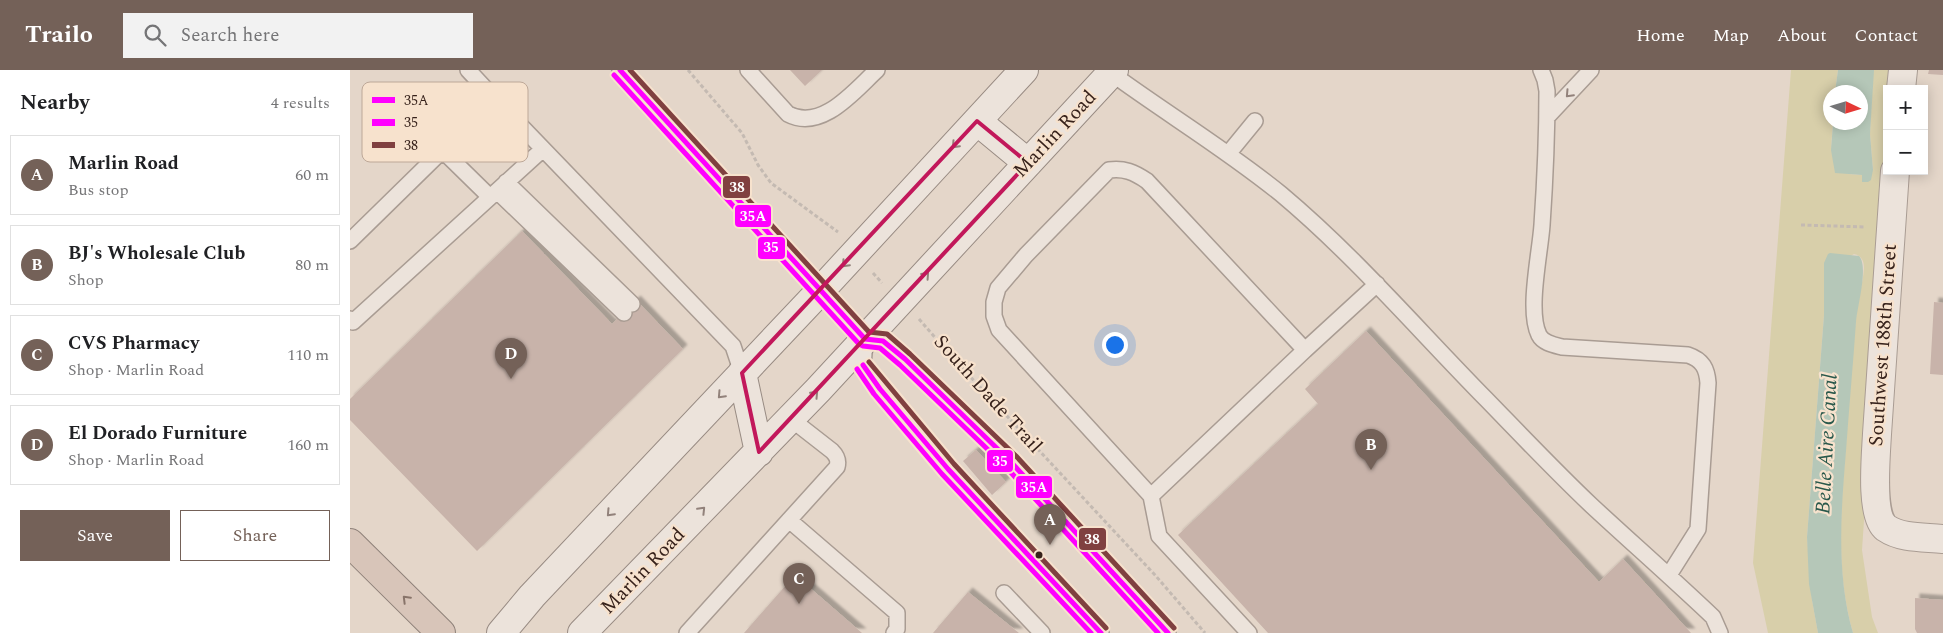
<!DOCTYPE html>
<meta charset="utf-8">
<style>
body{margin:0;font-family:Spectral,serif;background:#f2f2f2;color:#202124}
.controls{position:absolute;right:15px;top:15px;display:grid;overflow:hidden;border-radius:0px;box-shadow:0 2px 12px #0003}
.controls button{width:45px;height:45px;display:grid;place-items:center;padding:0;border:0;border-bottom:1px solid #e0e0e0;background:#fff;color:#202124;font:25px sans-serif}
.compass{position:absolute;left:1473px;top:15px;width:45px;height:45px;border-radius:50%;background:#fff;box-shadow:0 2px 12px #0003;rotate:94deg}
.you{position:absolute;left:764px;top:274px;width:18px;height:18px;margin:-12px;border:4px solid #fff;border-radius:50%;background:#1a73e8;box-shadow:0 0 0 8px #1a73e833}
.badge{display:grid;place-items:center;width:32px;height:32px;border-radius:50%;background:#746158;color:#fff;font-size:16px;font-weight:700}
.pin{position:absolute;translate:-50% -41px;filter:drop-shadow(0 1px 2px #0008)}
.pin::after{content:'';position:absolute;top:26px;width:18px;height:15px;background:inherit;clip-path:polygon(0 0,100% 0,50% 100%)}
.list{margin:0;padding:0;list-style:none}
h2{display:flex;justify-content:space-between;align-items:center;height:65px;margin:0;padding:0 20px;font-size:21px}
h2 small{font-size:16px;font-weight:400;color:#757577}
.list li{display:grid;grid-template-columns:32px 1fr auto;gap:15px;align-items:center;box-sizing:border-box;height:80px;margin:0 10px 10px;padding:0 10px;border:1px solid #e0e0e0;border-radius:0px}
.list b{display:block;font-size:19px;white-space:nowrap}
.list p{margin:0;font-size:16px;white-space:nowrap;color:#757577}
.list em{font-size:16px;font-style:normal;color:#757577}
.actions{display:flex;gap:10px;padding:15px 20px}
.actions a{flex:1;padding:11px 0;border:1px solid #746158;border-radius:0px;text-align:center;font-size:18px;color:#746158}
.actions .main{background:#746158;color:#fff}
.icon{flex:none;width:28px;height:28px;fill:none;stroke:currentColor;stroke-width:2;stroke-linecap:round;stroke-linejoin:round}
.map{position:relative;flex:none;width:1593px;height:563px;overflow:hidden}
header{display:flex;align-items:center;gap:30px;box-sizing:border-box;height:70px;padding:0 25px;background:#746158;color:#fff}
header strong{font-size:24px}
nav{display:flex;gap:28px;margin-inline-start:auto;font-size:18px}
.search{width:350px;height:45px;background:#f2f2f2;display:flex;align-items:center;gap:12px;box-sizing:border-box;padding:0 18px;border-radius:0px;color:#757577;font-size:19px}
main{display:flex}
aside{flex:1;background:#fff}
.map>svg:first-child{display:block}
.grass{fill:#d8cfaa}
.water{fill:#b5c7b8}
.building{fill:#c8b3aa;filter:url(#shadow)}
.lines{fill:none;stroke-linecap:round;stroke-linejoin:round}
.lane-casing{stroke:#a99c93;stroke-width:18}
.street-casing{stroke:#a99c93;stroke-width:30}
.secondary-casing{stroke:#988b83;stroke-width:30}
.highway-casing{stroke:#8e8179;stroke-width:30}
.path{stroke:#c4bab2;stroke-width:3;stroke-dasharray:4 2.5;stroke-linecap:butt}
.lane{stroke:#ece3db;stroke-width:15}
.street{stroke:#ece3db;stroke-width:28}
.secondary{stroke:#ece3db;stroke-width:28}
.highway{stroke:#d8c5b9;stroke-width:28}
.bus-1-casing{stroke:#f7e2cd;stroke-width:9}
.bus-2-casing{stroke:#f7e2cd;stroke-width:9}
.bus-3-casing{stroke:#f7e2cd;stroke-width:9}
.bus-1{stroke:#f0f;stroke-width:5}
.bus-2{stroke:#f0f;stroke-width:5}
.bus-3{stroke:#804040;stroke-width:5}
.oneway{stroke:#92827b}
.oneway2{stroke:#88746a}
.marked{fill:none;stroke:#c2185b;stroke-width:4;stroke-linejoin:round}
.bus-dot{fill:#37221b;stroke:#f7e2cd;stroke-width:2}
.labels{text-anchor:middle;dominant-baseline:central;stroke-width:4.5;stroke-linejoin:round;paint-order:stroke}
.street-label{font-size:20px;fill:#37221b;stroke:#f7e2cd}
.water-label{font-size:21px;font-style:italic;fill:#29584b;stroke:#f7e2cd}
.key{fill:#f7e2cd;stroke:#bda898;stroke-width:1}
.key-label{font-size:14px;fill:#37221b}
.line-badge{stroke:#f7e2cd;stroke-width:2}
.badge-label{font-size:14px;text-anchor:middle;font-weight:bold;fill:#fff}
</style>
<header>
<strong>Trailo</strong>
<div class="search"><svg class="icon" aria-label="search" viewBox="0 0 24 24"><circle cx="10" cy="10" r="6"/><path d="M15 15l6 6"/></svg>Search here</div>
<nav><a>Home</a><a>Map</a><a>About</a><a>Contact</a></nav>
</header>
<main>
<aside>
<h2>Nearby<small>4 results</small></h2>
<ul class="list">
<li><span class="badge">A</span><div><b>Marlin Road</b><p>Bus stop</p></div><em>60 m</em></li>
<li><span class="badge">B</span><div><b>BJ's Wholesale Club</b><p>Shop</p></div><em>80 m</em></li>
<li><span class="badge">C</span><div><b>CVS Pharmacy</b><p>Shop · Marlin Road</p></div><em>110 m</em></li>
<li><span class="badge">D</span><div><b>El Dorado Furniture</b><p>Shop · Marlin Road</p></div><em>160 m</em></li>
</ul>
<div class="actions"><a class="main">Save</a><a>Share</a></div>
</aside>
<div class="map">
<svg width="1593" height="563" viewBox="0 0 1593 563">
<defs>
<filter id="shadow"><feDropShadow dx="4.5" dy="-4.5" stdDeviation="1" flood-color="#0004"/></filter>
</defs>
<rect width="100%" height="100%" fill="#e4d6c9"/>
<path class="grass" d="M1441,0H1488L1485,22H1480V52L1483,53C1481,82 1478,82 1498,104L1512,105L1523,100L1520,64L1523,3L1524,0H1547L1546,19H1537V101L1531,202L1512,480L1522,547L1528,563H1503C1485,501 1491,436 1496,373C1499,331 1502,289 1506,247C1507,231 1513,214 1514,198C1514,191 1512,186 1504,184L1474,202V245L1457,467L1462,530L1468,563H1418L1403,493Z"/>
<path class="water" d="M1488,0H1524L1520,64L1523,100L1521,110L1518,112H1512V105L1485,103L1481,80L1483,53L1510,52V22H1485Z
M1480,183L1509,186C1519,196 1507,237 1506,252C1503,295 1499,338 1496,381C1491,442 1486,504 1503,563H1468L1459,514L1457,467L1474,245V193L1478,184Z"/>
<path class="building" d="M440,0H472L455,16Z
M1579,0H1593V5L1578,4Z
M172,161L262,254L286,230L333,279L127,481L0,350V329Z
M1584,232L1593,233V305L1580,304Z
M1016,261L1249,512L1273,489L1341,563H918L828,465L968,334L955,319Z
M626,380L656,412L642,425L613,391Z
M445,505L512,563H394Z
M618,522L669,563H583Z
M1565,528L1593,530V563H1567L1565,559Z"/>
<g class="lines">
<g class="lane-casing">
<path id="lane" d="M118,0L145,29
M270,0L515,269L533,271L555,289L660,391L818,563
M398,0L438,44C472,62 505,20 527,0
M1191,0L1195,10L1197,21C1197,66 1195,111 1192,155C1190,184 1177,241 1189,265C1193,273 1204,275 1212,277L1338,285C1353,290 1357,299 1358,313L1348,459L1319,505
M761,3C817,44 877,80 931,124C1005,186 1068,260 1136,329C1171,365 1206,402 1242,436C1282,473 1323,509 1363,547L1370,563
M1197,47L1241,0
M92,80L140,127
M878,84L905,51
M156,112L282,234
M147,121L274,243
M0,171L145,29L383,276L392,303
M0,249L3,252L193,79
M515,271L513,296L530,319L598,399L751,563
M801,426L955,280
M439,450L547,543V559L544,563
M654,523L692,563
M337,563L487,397C489,390 487,386 482,381L441,349
M899,563L809,466L801,426L649,260L644,246V232L648,218L676,185L759,100C774,98 784,102 797,111L955,280L1027,214"/>
</g>
<g class="street-casing">
<path id="street" d="M1551,19L1553,0
M1545,101L1527,364C1526,384 1520,446 1536,458C1552,469 1575,467 1593,469"/>
</g>
<g class="secondary-casing">
<path id="secondary" d="M627,51L678,93
M392,303L409,382
M151,563L182,526L471,220L674,0
M232,563L468,320L764,0"/>
</g>
<g class="highway-casing">
<path id="highway" d="M0,473L91,563"/>
</g>
<path class="path" d="M338,0L392,63L408,95L421,113L488,162
M1451,155L1516,157
M523,203L532,213
M569,249L602,287L805,505L855,563"/>
<use href="#lane" class="lane"/>
<use href="#street" class="street"/>
<use href="#secondary" class="secondary"/>
<use href="#highway" class="highway"/>
<g class="bus-1-casing">
<path id="bus-1" d="M270,0L515,269L533,271L555,289L660,391L818,563
M513,295L530,319L598,399L751,563"/>
</g>
<g class="bus-2-casing">
<path id="bus-2" d="M264,5L509,274L513,276L530,278L550,295L655,396L808,563
M507,299L524,324L592,404L741,563"/>
</g>
<g class="bus-3-casing">
<path id="bus-3" d="M280,0L519,262L537,264L560,284L666,386L824,558
M519,292L604,394L756,558"/>
</g>
<use href="#bus-1" class="bus-1"/>
<use href="#bus-2" class="bus-2"/>
<use href="#bus-3" class="bus-3"/>
</g>
<defs><path id="oneway-chevron" d="M-2-3.5L2.5 0L-2 3.5" fill="none" stroke-width="1.6" stroke-linecap="round" stroke-linejoin="round" transform="scale(1.25)"/></defs>
<g class="oneway">
<use href="#oneway-chevron" transform="translate(1219 24) rotate(133)"/>
<use href="#oneway-chevron" transform="translate(605 75) rotate(133)"/>
<use href="#oneway-chevron" transform="translate(495 194) rotate(133)"/>
<use href="#oneway-chevron" transform="translate(576 205) rotate(-48)"/>
<use href="#oneway-chevron" transform="translate(465 324) rotate(-47)"/>
<use href="#oneway-chevron" transform="translate(371 325) rotate(133)"/>
<use href="#oneway-chevron" transform="translate(352 440) rotate(-46)"/>
<use href="#oneway-chevron" transform="translate(260 443) rotate(133)"/>
</g>
<use class="oneway2" href="#oneway-chevron" transform="translate(56 529) rotate(-135)"/>
<path class="marked" d="M627,51L678,93L409,382L392,303Z"/>
<circle class="bus-dot" cx="689" cy="485" r="4.5"/>
<g class="labels">
<g class="street-label">
<text transform="translate(705 64) rotate(-47)">Marlin Road</text>
<text transform="translate(1533 275) rotate(-86)">Southwest 188th Street</text>
<text transform="translate(638 324) rotate(48)">South Dade Trail</text>
<text transform="translate(293 501) rotate(-46)">Marlin Road</text>
</g>
<g class="water-label">
<text transform="translate(1477 374) rotate(-87)">Belle Aire Canal</text>
</g>
</g>
<rect x="12" y="12" width="166" height="80" rx="8" class="key"/>
<rect x="22" y="27" width="23" height="6" fill="#f0f"/>
<rect x="22" y="49" width="23" height="7" fill="#f0f"/>
<rect x="22" y="72" width="23" height="6" fill="#804040"/>
<g class="key-label">
<text x="54" y="35">35A</text>
<text x="54" y="57">35</text>
<text x="54" y="80">38</text>
</g>
<g class="line-badge">
<rect x="372" y="105" width="29" height="24" rx="5" fill="#804040"/>
<rect x="384" y="134" width="38" height="24" rx="5" fill="#f0f"/>
<rect x="407" y="166" width="29" height="24" rx="5" fill="#f0f"/>
<rect x="636" y="379" width="28" height="24" rx="5" fill="#f0f"/>
<rect x="665" y="405" width="38" height="24" rx="5" fill="#f0f"/>
<rect x="728" y="457" width="29" height="24" rx="5" fill="#804040"/>
</g>
<g class="badge-label">
<text x="387" y="122">38</text>
<text x="403" y="151">35A</text>
<text x="421" y="182">35</text>
<text x="650" y="396">35</text>
<text x="684" y="422">35A</text>
<text x="742" y="474">38</text>
</g>
</svg>
<div class="controls">
<button>+</button>
<button>−</button>
</div>
<svg class="compass" viewBox="-18 -18 36 36"><path d="M0-13l5 13h-10z" fill="#e53935"/><path d="M0 13l5-13h-10z" fill="#757577"/></svg>
<div class="you"></div>
<div class="pin badge" style="left:700px;top:475px">A</div>
<div class="pin badge" style="left:1021px;top:400px">B</div>
<div class="pin badge" style="left:449px;top:534px">C</div>
<div class="pin badge" style="left:161px;top:309px">D</div>
</div>
</main>
